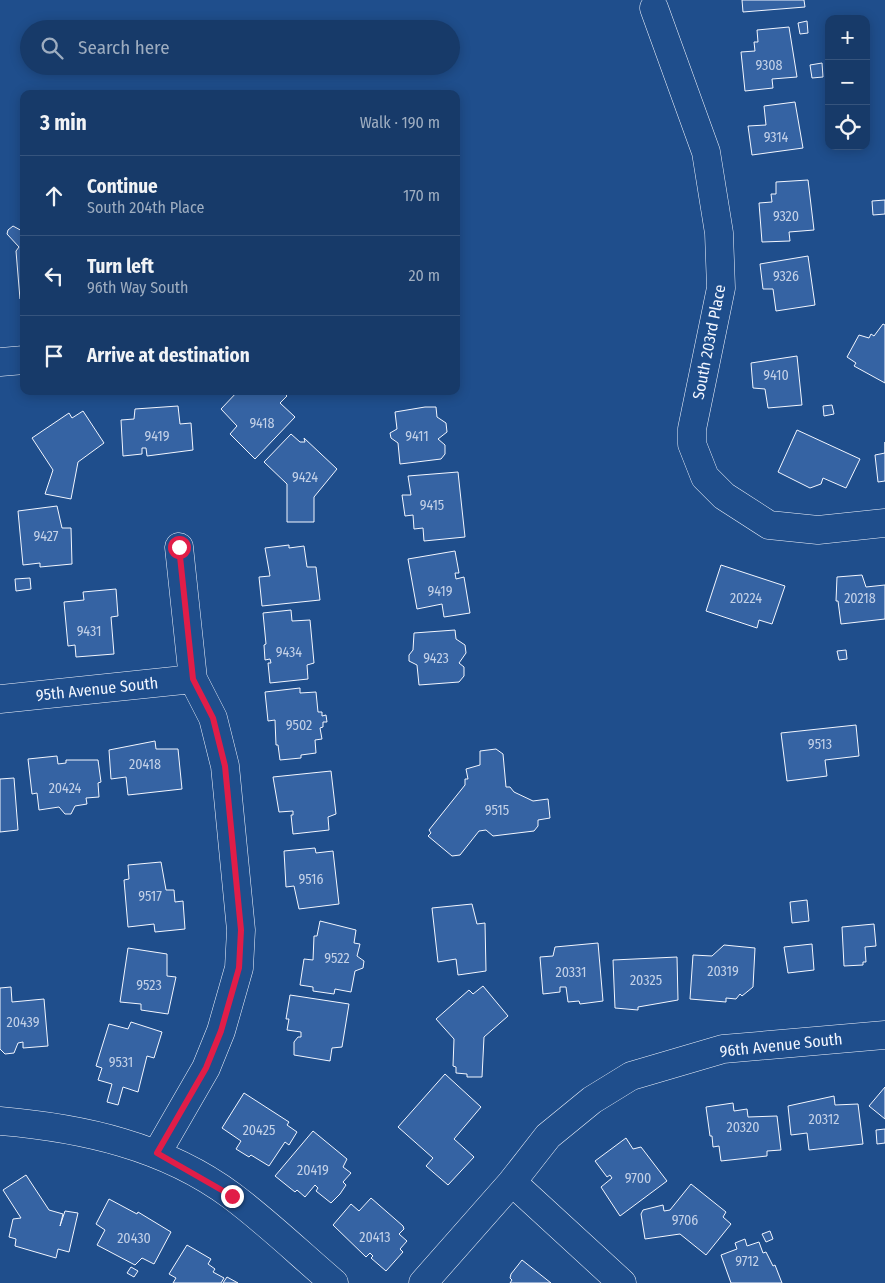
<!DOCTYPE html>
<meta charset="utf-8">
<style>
body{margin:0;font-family:"Fira Sans Condensed",sans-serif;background:#20416f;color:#f1f3f6}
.controls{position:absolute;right:15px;top:15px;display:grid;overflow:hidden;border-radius:10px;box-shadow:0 2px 12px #0003}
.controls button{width:45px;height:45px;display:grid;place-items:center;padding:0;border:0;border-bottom:1px solid #36547d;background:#173a69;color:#f1f3f6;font:25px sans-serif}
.stop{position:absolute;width:15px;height:15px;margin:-11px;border:4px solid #e11d48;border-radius:50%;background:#fff}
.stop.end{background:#e11d48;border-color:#fff;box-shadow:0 1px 5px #0008}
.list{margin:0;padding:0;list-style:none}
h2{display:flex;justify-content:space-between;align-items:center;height:65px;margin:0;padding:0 20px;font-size:21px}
h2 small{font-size:16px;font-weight:400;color:#9eadc0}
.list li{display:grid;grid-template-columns:32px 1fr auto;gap:15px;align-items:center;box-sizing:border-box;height:80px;padding:0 20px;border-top:1px solid #36547d}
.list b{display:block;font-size:19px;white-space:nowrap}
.list p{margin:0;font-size:16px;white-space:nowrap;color:#9eadc0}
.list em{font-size:16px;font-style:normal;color:#9eadc0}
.icon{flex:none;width:28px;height:28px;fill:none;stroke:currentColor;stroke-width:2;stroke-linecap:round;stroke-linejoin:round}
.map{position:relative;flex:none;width:885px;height:1283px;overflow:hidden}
.search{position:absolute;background:#173a69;box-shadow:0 2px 12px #0003;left:20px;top:20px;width:440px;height:55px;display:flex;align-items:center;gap:12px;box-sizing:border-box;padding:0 18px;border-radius:28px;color:#9eadc0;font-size:19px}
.panel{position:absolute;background:#173a69;box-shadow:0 2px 12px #0003;left:20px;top:90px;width:440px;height:305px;border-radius:10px}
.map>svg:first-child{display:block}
.building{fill:#3563a3;stroke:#f2f6ff}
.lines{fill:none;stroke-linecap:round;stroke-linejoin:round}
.minor-casing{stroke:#f2f6ff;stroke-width:29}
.minor{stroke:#1f4e8c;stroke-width:28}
.route{stroke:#e11d48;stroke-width:6}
.labels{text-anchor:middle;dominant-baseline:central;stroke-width:4;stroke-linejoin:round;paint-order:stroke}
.number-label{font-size:14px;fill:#c3d1e8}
.street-label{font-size:16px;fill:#f2f6ff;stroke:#1f4e8c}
</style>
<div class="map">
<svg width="885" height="1283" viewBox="0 0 885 1283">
<rect width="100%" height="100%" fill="#1f4e8c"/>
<path class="building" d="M742,0H804L805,7L743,12Z
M807,21L808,33L800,34L798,23Z
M789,27L797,77L772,79L773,88L745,91L741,52L755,51L754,42H758L757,30Z
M822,63L823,77L812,78L810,65Z
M795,102L803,148L752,155L748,126L766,125L764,106Z
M808,180L814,230L789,232L790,241L762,242L759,203L772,202L771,194H776V182Z
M885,200V214L873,215L872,201Z
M13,226L24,232V301L20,299L16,251L19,247L7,234L8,230Z
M808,256L815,305L776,311L773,289H763L760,264Z
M883,324L885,325V383L854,366L856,363L847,357L859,335L869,338L871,334L874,336Z
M797,356L802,405L768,408L765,389L753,388L751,363Z
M238,391H267L271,395L274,391H282L287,396L280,403L295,417L255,459L230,434L237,426L221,409Z
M832,405L834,414L824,416L823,406Z
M178,406L180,424L191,423L193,450L147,456L146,448H142V454L123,456L121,420L134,419L135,409Z
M425,407H436L437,417L446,423L447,432L438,439L445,445V454L441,459L400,464L398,443L391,438L390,433L397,429L395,412Z
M83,411L104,443L78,462L71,499L45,494L53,470L32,438L69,413L72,418Z
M797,430L860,459L846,488L823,478L821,484L810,488L778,472Z
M291,434L300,442H305L304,438L337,469L314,497V522H287V484L264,462Z
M885,442V481L878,482L875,455L885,453Z
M458,472L465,537L424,541L423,528L414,529L413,515L405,516L402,495H411L408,476Z
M57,506L62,528H71L72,564L40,567V563L23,565L18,511Z
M289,545V548L304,546L307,567H316L320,600L262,606L259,577L270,576L265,548Z
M455,551L459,573H455L456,579L464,577L470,613L444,617L442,604L417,609L408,559Z
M721,565L785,586L772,624L759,620L757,628L706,611Z
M862,575L866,587L885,585V619L841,624L838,601H836L837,577Z
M30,578L31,589L16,591L15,579Z
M116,589L118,616L111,617L114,654L76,657L75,645L68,646L64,602L84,600L83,592Z
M291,610L292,621L310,620L314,663L307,665L308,679L270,683L268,663H271L270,659L265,660L264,645L266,644L263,613Z
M455,630L456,639L465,645L466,653L459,663L464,667V676L459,682L419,685L417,665L409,661V655L413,650L414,633Z
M846,650L847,659L839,660L837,651Z
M300,688V693L316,692L318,712H322V716L326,715L327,722H323V727L320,728L322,739L315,740L316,753L301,755V758L280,760L278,745H276L275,720L268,721L265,692Z
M856,725L859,756L825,760L827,776L787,781L781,733Z
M155,741L156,749H178L182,789L128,795L126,777L111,779L109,750Z
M496,749L503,754L506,787H510L514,792L533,801L548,799L550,818L538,820V826L534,831L493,836L486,830L479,831L460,855L452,856L428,836L431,833L429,830L465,785V779H468L466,769L480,765V751Z
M57,756L58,764L66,763V760H98L101,782L98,783L99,797L86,798L87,804L75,806L71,814H65L59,807L39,810L37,793L32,794L28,759Z
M331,771L336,814L328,817L329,830L293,834L291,815H293V811L279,812L273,777Z
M14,778L18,830L0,832V779Z
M315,848L316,853L333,851L339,904L299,909L294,886L286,887L284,851Z
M161,862L166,890H174L175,902L183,901L185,929L155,932L154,924L128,927L124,880L129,879L128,865Z
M807,900L809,921L792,923L790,902Z
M472,904L477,924L485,923L486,971L458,975L456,959L438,962L432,908Z
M320,921L356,930L354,943L360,944L357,956L364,961L363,968L355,971L351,992L335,989L334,994L313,991V987L300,985L304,959L313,960L314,936H317Z
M874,924L876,946L865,947L866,962H863V965L844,966L842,927Z
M598,943L603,1001L580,1004L579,1001L568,1002L566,987H560V992L543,994L540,957L553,956L555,947Z
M812,944L814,970L788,973L784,947Z
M724,945L755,948L753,987L742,996L740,994L736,999L726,998V1002L690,999L693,955L712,956Z
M128,948L167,954V976L176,977L168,1014L141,1010V1004L120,1002Z
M677,957L678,1000L638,1007V1010L615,1008L613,960Z
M483,986L508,1016L484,1037L482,1077H467V1074L456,1073V1067L453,1066L454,1039L436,1019L469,990L473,994Z
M11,987L12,1002L44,999L48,1046L23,1048V1042L18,1043L14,1053L5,1054L0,1049V988Z
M290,995L349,1004L342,1047L332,1048L330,1061L294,1055V1042L298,1037H301V1032L287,1030L289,1019H286Z
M131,1022L162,1032L154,1058L147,1056L138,1092L123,1087L118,1105L107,1102L112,1084L98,1080L102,1068L96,1066L109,1024L128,1029Z
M445,1074L481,1107L454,1139L474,1157L448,1185L426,1166L433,1158L398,1127Z
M885,1087V1119L869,1106Z
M244,1093L289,1122L287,1125L297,1132L289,1145L285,1142L269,1166L251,1155L249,1157L236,1149L241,1141L222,1128Z
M834,1096L835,1105L858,1104L863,1144L809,1150L807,1133L791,1135L788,1106Z
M733,1103L734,1111L747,1109L748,1117L777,1116L781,1150L767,1151V1156L721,1161L719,1146L713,1147L712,1136H710L706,1107Z
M885,1129V1143L877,1144L876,1130Z
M313,1131L347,1159L343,1167L351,1173L343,1182L346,1185L340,1194L331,1203L316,1191L318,1188L315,1185L305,1197L297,1190L295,1192L275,1176Z
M626,1138L633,1149L641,1147L667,1181L620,1216L601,1187L612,1178L610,1175L607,1177L595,1161Z
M26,1175L49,1210L63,1214L60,1226L65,1211L78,1213L69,1252L58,1249L56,1258L15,1246L16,1239L9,1237L13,1219L21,1218L3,1190Z
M691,1184L726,1212L723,1217L731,1224L706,1255L680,1234L645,1239L641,1214L643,1210L663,1205L664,1211L670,1210Z
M371,1198L403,1226L404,1229L399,1234L407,1241L400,1249L403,1252L386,1271L371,1258L373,1256L370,1253L366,1257L333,1225L351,1204L359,1211Z
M109,1199L137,1214L138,1212L171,1232L154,1264L142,1258L135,1265L97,1245L105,1230L96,1224Z
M770,1231L773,1239L766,1242L762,1234Z
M745,1239L747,1246L759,1242L763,1253L766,1252L773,1266L775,1265L782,1283H731L721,1255L737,1249L735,1243Z
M187,1245L211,1259L208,1264L215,1269L213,1272L224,1278L221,1283H173L176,1278L169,1274Z
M522,1260L551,1283H510L512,1280L510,1278L511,1274Z
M131,1267L138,1271L134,1277L127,1273Z
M227,1277L238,1283H223Z"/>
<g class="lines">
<g class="minor-casing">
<path id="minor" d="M654,8L706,152L719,233L721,288L692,429V444L705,477L724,496L769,525L818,530L885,523
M0,362L24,360
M0,699L193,679
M0,1121C82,1128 165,1146 232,1196C268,1223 300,1254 334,1283
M157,1153L206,1068L221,1031L239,968L241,930L225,766L213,718L193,679L179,547
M512,1182L622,1283
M423,1283L512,1182L548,1136L592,1100L631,1076L723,1049L885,1035"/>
</g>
<use href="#minor" class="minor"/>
</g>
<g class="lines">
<path class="route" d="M179,547L193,679L213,718L225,766L241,930L239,968L221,1031L206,1068L157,1153L232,1196"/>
</g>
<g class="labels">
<g class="number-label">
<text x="769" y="65">9308</text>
<text x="776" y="137">9314</text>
<text x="786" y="216">9320</text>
<text x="786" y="276">9326</text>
<text x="776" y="375">9410</text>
<text x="262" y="423">9418</text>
<text x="157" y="436">9419</text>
<text x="417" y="436">9411</text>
<text x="305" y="477">9424</text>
<text x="432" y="505">9415</text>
<text x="46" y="536">9427</text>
<text x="440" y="591">9419</text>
<text x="746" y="598">20224</text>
<text x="860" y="598">20218</text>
<text x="89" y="631">9431</text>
<text x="289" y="652">9434</text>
<text x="436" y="658">9423</text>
<text x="299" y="725">9502</text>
<text x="820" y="744">9513</text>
<text x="145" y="764">20418</text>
<text x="65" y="788">20424</text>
<text x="497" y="810">9515</text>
<text x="311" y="879">9516</text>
<text x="150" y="896">9517</text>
<text x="337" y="958">9522</text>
<text x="723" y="971">20319</text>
<text x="571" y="972">20331</text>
<text x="646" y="980">20325</text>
<text x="149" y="985">9523</text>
<text x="23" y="1022">20439</text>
<text x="121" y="1062">9531</text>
<text x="824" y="1119">20312</text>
<text x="743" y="1127">20320</text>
<text x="259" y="1130">20425</text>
<text x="313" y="1170">20419</text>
<text x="638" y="1178">9700</text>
<text x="685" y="1220">9706</text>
<text x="375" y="1237">20413</text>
<text x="134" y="1238">20430</text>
<text x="747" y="1261">9712</text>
</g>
<g class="street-label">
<text transform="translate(709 342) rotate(-79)">South 203rd Place</text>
<text transform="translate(97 689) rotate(-6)">95th Avenue South</text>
<text transform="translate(781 1045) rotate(-6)">96th Avenue South</text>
</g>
</g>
</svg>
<div class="controls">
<button>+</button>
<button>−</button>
<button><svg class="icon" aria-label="locate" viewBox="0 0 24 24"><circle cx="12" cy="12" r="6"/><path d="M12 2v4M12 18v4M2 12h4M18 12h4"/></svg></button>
</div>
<div class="stop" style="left:179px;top:547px"></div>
<div class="stop end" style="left:232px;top:1196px"></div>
<div class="search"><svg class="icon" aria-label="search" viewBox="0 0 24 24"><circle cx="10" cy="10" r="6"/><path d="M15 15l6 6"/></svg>Search here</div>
<section class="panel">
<h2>3 min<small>Walk · 190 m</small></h2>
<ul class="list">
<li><svg class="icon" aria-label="ahead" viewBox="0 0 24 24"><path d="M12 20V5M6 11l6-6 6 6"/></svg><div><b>Continue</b><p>South 204th Place</p></div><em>170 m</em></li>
<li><svg class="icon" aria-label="left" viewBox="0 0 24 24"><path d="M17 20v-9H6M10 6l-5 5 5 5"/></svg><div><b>Turn left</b><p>96th Way South</p></div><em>20 m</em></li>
<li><svg class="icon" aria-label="arrive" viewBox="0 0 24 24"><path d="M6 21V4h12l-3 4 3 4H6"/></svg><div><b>Arrive at destination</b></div></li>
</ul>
</section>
</div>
